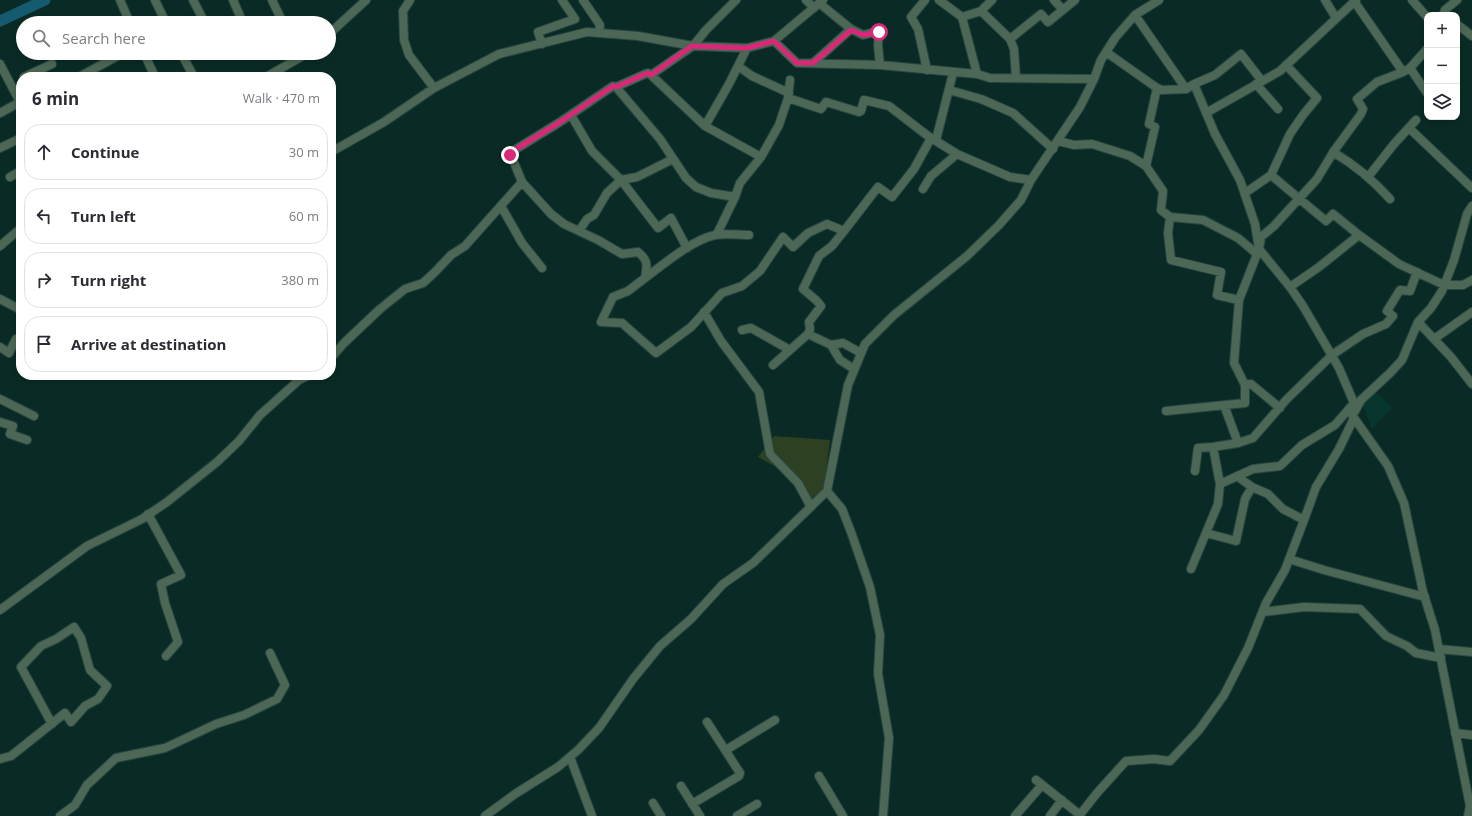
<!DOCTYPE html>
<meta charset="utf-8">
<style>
body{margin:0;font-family:"Open Sans",sans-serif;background:#f2f2f3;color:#2b2b33}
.controls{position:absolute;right:12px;top:12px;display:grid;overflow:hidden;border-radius:8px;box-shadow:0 2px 6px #0003}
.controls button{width:36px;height:36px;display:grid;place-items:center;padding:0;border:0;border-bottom:1px solid #e1e1e2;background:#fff;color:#2b2b33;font:20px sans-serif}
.stop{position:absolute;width:12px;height:12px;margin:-9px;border:3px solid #db2777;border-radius:50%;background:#fff}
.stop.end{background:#db2777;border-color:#fff;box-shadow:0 1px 4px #0008}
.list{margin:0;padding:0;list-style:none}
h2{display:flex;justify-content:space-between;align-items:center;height:52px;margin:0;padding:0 16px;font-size:17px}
h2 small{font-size:13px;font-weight:400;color:#7c7c81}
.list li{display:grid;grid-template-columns:26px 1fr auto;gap:12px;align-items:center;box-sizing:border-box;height:56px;margin:0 8px 8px;padding:0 8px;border:1px solid #e1e1e2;border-radius:16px}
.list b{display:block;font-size:15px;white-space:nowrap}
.list em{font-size:13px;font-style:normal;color:#7c7c81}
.icon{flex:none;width:22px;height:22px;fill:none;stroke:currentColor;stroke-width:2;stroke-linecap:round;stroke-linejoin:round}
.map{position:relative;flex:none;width:1472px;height:816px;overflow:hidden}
.search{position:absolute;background:#fff;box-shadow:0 2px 6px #0003;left:16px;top:16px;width:320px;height:44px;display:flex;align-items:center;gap:10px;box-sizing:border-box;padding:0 14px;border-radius:22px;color:#7c7c81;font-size:15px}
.panel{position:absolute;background:#fff;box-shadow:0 2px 6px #0003;left:16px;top:72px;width:320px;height:308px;border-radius:16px}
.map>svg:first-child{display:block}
.built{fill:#07362e}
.green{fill:#2d4122}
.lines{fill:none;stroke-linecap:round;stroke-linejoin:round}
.river{stroke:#145b6f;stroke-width:11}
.minor-casing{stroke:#274640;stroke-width:10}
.minor{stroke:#4d6756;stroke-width:8}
.route{stroke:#db2777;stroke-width:5}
</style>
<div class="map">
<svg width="1472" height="816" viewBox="0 0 1472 816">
<rect width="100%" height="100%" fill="#0a2b25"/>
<path class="built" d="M1371,388L1392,407L1372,429L1360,398Z"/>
<path class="green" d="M774,436L830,440L824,488L804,506L800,480L758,457Z"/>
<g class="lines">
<path class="river" d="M0,21L45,0"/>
<g class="minor-casing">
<path id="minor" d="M120,0L130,23
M155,0L166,23
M193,0L205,23
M233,0L240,16
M272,0L283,23
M410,0L403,11L404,40L409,55L434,88
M583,0L600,25L599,33
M806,0L814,8
M925,0L911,17L918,29L927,70
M939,0L962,17L981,11L992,0
M1054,0L1063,10
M1325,0L1336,18
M1412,0L1427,17
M819,3L851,29
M981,11L1010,39L1014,49L1016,78
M1135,15L1186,89L1194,84L1215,134L1240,180L1255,224L1259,249L1290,287L1303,306L1339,368L1354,403L1352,415L1388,466L1404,503L1423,592L1435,630L1470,806L1468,816
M1443,15L1445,10L1457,0
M962,17L977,74
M1457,24L1472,36
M329,34L366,0
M1010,39L1041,14L1048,22L1075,0
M774,41L797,63L880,65L977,74L990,78L1094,79
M542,44L538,32L575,19L562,0
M1106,52L1157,88L1162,90L1186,89
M144,53L155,77
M181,53L194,77
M813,63L851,29L863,35L879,31L878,45L880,65
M0,64L21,104
M738,66L752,76L789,93
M1410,68L1427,93
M1403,72L1410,68L1427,49
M651,75L693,46L706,30L736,0
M24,77L52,64
M79,77L123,53
M266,77L308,53
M1194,84L1215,75L1241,54L1262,81
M1256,84L1278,109
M616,87L645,74L648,73L651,75L705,126L761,157
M949,90L981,99L1013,113L1053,149
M788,98L821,109L826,102L859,112L861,111L864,100L889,106L928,136L957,154L1010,177L1031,180
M0,113L20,102
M1206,113L1280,71L1356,0
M571,115L592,151L621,180L658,228L671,218L687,248
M705,126L729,84L747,48
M1409,128L1472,188
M936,140L953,73
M1058,141L1074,145L1092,144L1130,156L1146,166L1163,191L1161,210L1170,217L1168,233L1171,260L1221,272L1217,295L1239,300L1259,249L1261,237L1274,226L1317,179L1334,151L1361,114L1363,109L1357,99L1377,82L1403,72L1354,1
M0,148L21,138
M331,152L384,122L434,88L499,54L587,32L638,36L693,46L747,48L774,41L823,0
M1333,152C1355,165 1373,180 1390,199
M1146,166L1155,127L1149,124L1157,88
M1271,175L1326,221L1333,214L1359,235L1399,264L1444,285H1463L1472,280
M10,177L21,171
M1368,177L1394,144L1416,120
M522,182L551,214L564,224L598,240L622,254L638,252C649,261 647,266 645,278C664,264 692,240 715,235C726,233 738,235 749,235
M923,189L931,176L957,154
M1245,193L1271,175L1290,134L1303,115L1317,98L1286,65
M501,206L522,243L542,268
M1170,217L1203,220L1238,238L1257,254
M579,231L587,219L594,215L607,193L621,180L637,177L673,159
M717,234L735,197L740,183L761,157L779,125L788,98L790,80
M0,246L21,228
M645,278L628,291L613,297L601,322L622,323L656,353L691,327L722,293L742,286L760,271L783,237L793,247L808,233L827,224L844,231L878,187L892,197L914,169L931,138
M1290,287L1319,267L1359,235
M0,299L21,310
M704,312L721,341L759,392L770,454L798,483L811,507
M1418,322L1451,357L1472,384
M742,330L751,328L790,350
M808,334L810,329L809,322L821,306L817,301L803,289L819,256L832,246L844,231
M1434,339L1472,312
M831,345L840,360L854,369
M0,347L9,353L16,339L21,342
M331,358L344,343L380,309L405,289L423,283L435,272L451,255L465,246L522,182L511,155L513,151L560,122L613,86L616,87L660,139L686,178L696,187L711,193L735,197
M773,365L808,334L831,345L843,343L861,353
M1245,385L1251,384L1280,408
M0,399L34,416
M1224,405L1238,443
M1166,411L1245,403V385L1234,363L1239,300
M1355,411L1361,400L1390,373L1402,360L1418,322L1431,308L1442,291L1454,260L1467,214L1472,206
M0,422L13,426L10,434L27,440
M1195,471L1198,448L1213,447
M1220,484L1213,447L1238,443L1253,438L1286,400L1332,355L1363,334L1386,324L1393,316L1387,311L1400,290L1410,291L1417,272
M827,491L842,509L851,532L870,587L880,635L878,674L889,738L883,816
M148,514L181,575L161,584L165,603L178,642L166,656
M1304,520L1316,487L1339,449L1354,418
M1206,533L1236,541L1245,499L1252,487
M1289,559L1324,570L1425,597
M1191,569L1218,504L1220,484L1253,469L1280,466L1302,445L1335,425L1354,403
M0,610L87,546L142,519L167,502L217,462L239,441L260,415L299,380L310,375
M1263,612L1304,607L1360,609L1386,636L1407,646L1416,653L1441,658
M1439,649L1472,652
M1455,733L1472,735
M726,750L775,720
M570,757L592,816
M0,759L11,756L65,713L71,722L85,706L98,699L107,686L90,670L81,638L74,627L56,639L41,646L21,667L52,724
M819,776L843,816
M1036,780L1080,815
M681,786L700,816
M653,803L661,816
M692,804L739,776L740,773L707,722
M60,816L75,805L87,785L116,758L165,748L216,724L244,715L277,699L285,685L270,653
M485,816L515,794L558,767L578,750L599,728L633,679L660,646L691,619L723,584L753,563L827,491L848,385L865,344L894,315L967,256L999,225L1021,200L1031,180L1080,107L1094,79L1101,60L1115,38L1135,15L1159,0
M737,816L757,804
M1015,816L1042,785
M1050,816L1062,800
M1079,816L1097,793L1126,761L1154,759L1170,761L1199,730L1224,695L1248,648L1266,603L1285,570L1304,520L1283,509L1268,494L1252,487L1237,476"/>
</g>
<use href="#minor" class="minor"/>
</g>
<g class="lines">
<path class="route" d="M510,155L513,151L560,122L613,86L616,87L645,74L648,73L651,75L692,46L747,48L774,41L797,63H813L851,30L863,35L879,32"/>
</g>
</svg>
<div class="controls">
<button>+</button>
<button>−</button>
<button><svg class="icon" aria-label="layers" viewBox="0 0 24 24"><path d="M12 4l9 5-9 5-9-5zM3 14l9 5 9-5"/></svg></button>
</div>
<div class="stop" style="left:879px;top:32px"></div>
<div class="stop end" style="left:510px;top:155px"></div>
<div class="search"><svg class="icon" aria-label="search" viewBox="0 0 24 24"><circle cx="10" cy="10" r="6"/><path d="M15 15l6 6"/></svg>Search here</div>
<section class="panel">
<h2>6 min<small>Walk · 470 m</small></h2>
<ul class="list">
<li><svg class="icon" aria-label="ahead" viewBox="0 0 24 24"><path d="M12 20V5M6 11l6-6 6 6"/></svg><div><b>Continue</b></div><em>30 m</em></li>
<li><svg class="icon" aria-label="left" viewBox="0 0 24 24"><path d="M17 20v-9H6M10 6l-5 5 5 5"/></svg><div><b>Turn left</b></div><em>60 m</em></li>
<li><svg class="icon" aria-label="right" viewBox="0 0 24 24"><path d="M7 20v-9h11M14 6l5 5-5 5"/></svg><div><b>Turn right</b></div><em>380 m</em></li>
<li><svg class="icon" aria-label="arrive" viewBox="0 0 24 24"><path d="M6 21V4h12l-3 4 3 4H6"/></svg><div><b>Arrive at destination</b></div></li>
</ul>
</section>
</div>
